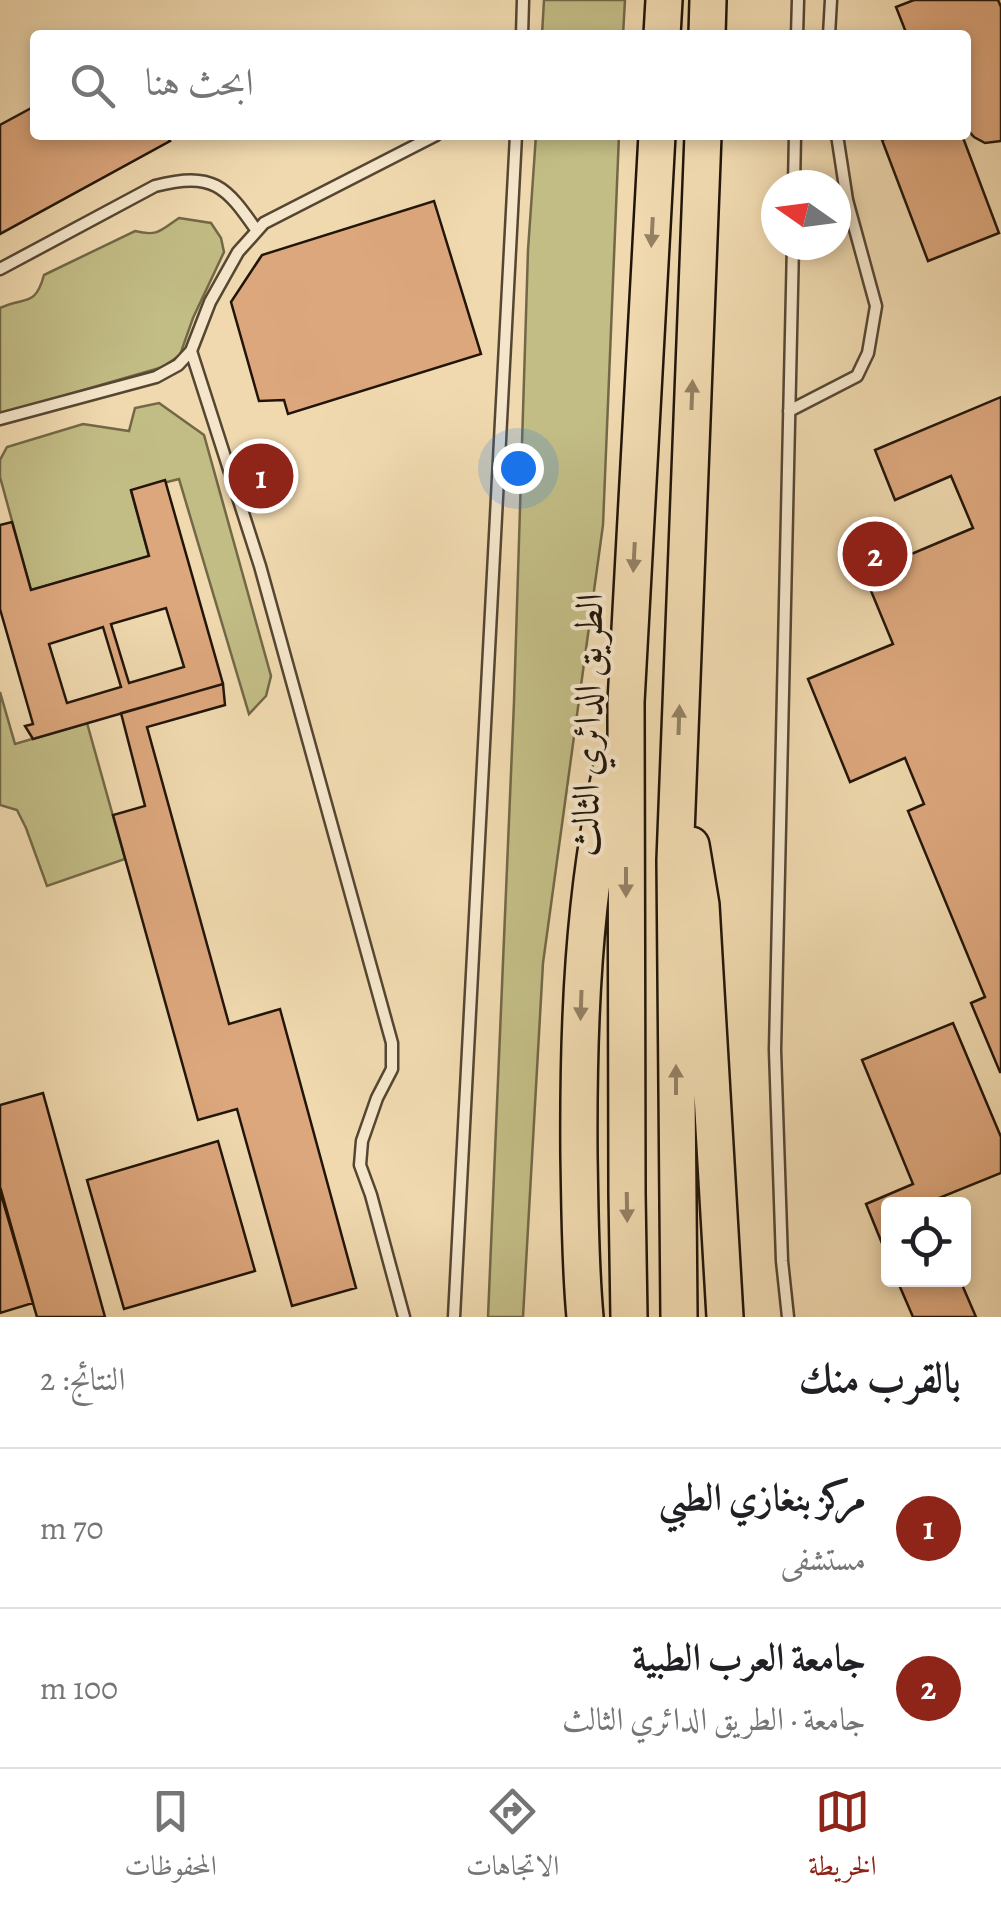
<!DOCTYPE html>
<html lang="ar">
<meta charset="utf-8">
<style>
body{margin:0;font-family:Alegreya,Amiri,serif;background:#f2f2f2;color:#202124;direction:rtl}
.controls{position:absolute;right:30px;bottom:30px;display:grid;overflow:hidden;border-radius:10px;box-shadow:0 5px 15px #0003}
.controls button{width:90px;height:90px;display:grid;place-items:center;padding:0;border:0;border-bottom:2px solid #e0e0e0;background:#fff;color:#202124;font:50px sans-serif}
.compass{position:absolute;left:761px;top:170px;width:90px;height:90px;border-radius:50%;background:#fff;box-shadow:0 5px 15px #0003;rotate:284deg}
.you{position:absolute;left:518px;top:468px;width:35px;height:35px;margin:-25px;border:8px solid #fff;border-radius:50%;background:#1a73e8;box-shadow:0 0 0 15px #1a73e833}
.badge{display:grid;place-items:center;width:65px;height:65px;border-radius:50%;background:#8f2418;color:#fff;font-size:32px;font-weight:700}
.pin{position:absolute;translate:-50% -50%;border:5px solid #fff;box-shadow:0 2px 10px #0006}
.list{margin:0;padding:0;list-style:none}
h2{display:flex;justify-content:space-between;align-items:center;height:130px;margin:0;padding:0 40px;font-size:42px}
h2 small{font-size:32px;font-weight:400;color:#757577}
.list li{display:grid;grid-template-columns:65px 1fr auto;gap:30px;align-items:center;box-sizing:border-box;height:160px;padding:0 40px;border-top:2px solid #e0e0e0}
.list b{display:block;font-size:38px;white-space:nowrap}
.list p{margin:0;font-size:32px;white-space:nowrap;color:#757577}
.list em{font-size:32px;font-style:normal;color:#757577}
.icon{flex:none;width:55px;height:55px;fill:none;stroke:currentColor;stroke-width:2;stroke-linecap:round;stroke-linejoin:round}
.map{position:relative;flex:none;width:1001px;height:1317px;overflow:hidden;direction:ltr}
.search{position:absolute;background:#fff;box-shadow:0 5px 15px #0003;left:30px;right:30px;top:30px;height:110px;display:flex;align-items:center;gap:25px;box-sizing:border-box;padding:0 35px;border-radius:10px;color:#757577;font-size:38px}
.sheet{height:450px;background:#fff}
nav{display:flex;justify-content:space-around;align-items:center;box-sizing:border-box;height:140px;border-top:2px solid #e0e0e0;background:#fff;font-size:28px;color:#757577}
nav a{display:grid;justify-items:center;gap:5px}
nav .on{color:#8f2418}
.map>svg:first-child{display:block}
.green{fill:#c2bc85;stroke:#726847;stroke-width:2.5}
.building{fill:#dda77d;stroke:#211509;stroke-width:2.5;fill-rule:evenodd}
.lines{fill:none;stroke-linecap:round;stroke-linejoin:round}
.lane-casing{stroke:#554632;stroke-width:15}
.highway-casing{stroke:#211509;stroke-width:40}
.lane{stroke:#f5e6cb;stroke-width:10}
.highway{stroke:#f0d9af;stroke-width:35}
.oneway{fill:#938164}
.labels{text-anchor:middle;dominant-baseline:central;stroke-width:8;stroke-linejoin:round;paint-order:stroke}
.street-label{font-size:38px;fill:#211509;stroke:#f5e6cb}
</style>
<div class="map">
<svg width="1001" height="1317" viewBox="0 0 1001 1317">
<rect width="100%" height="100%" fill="#f0d9af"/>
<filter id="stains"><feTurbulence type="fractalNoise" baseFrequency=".002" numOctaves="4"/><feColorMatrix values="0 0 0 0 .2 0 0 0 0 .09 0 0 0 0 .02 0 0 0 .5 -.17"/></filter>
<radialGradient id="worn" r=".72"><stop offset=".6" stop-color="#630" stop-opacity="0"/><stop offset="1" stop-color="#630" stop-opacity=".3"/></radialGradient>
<path class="green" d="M544,0H625L623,35H542Z
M536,135H619L603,525L543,963L523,1317H488L514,702L528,250Z
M179,218L211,223L221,238L224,252L193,318L180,355L163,367L0,414V308C25,296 35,308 44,275L135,231C158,237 161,230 179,218Z
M159,403L204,435L271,676L266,696L249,714L179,479L131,491L149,556L31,590L0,477V460L7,447L83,424L129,431L135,408Z
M0,692L15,744L87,723L125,859L47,886L26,828L17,810L0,805Z"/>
<path class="building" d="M914,0H998L1001,7V141L985,143L974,137L966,128V35H907L896,7Z
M35,106V135H166L170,141L0,234V125Z
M895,135H962L999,233L928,261L882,140Z
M434,201L481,354L288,414L284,400L259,401L231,302L262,255Z
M1001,397V1072H1000L971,1003L985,997L908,811L924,804L905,758L850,782L808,679L893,644L864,574L973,528L951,476L895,500L875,450Z
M165,480L223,684L33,739L25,726L33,724L0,609V525L12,522L31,590L149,556L131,490ZM166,608L184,667L129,683L111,624ZM103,627L121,687L67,703L49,644Z
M223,684L225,705L147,727L229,1024L280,1009L356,1288L292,1306L237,1109L198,1120L113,815L145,806L121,713Z
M953,1023L1001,1137V1173L929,1202V1204H888V1258L866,1204L913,1184L862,1060Z
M43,1093L105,1317H37L0,1191V1105Z
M218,1141L255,1271L124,1309L87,1180Z
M1,1190L33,1303L0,1313V1191Z
M897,1280H960L976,1317H913Z"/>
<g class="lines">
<g class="lane-casing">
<path id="lane" d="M522,35L523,0
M797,35L798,0
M829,35L831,0
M794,185L795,135
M0,269L155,186C213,171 226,186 257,231
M191,351L260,566L392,1043V1069L377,1098L362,1141L360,1165L371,1195L404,1317
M789,411L857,376L868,353L876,306L847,200L837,135
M0,419L156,377L178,365L191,351L210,302L238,252L264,223L436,135
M454,1317L516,135
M788,1317L782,1261L775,1050L793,245"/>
</g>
<g class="highway-casing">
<path id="highway" d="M662,35L664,0
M707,35L708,0
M691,845L701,905L725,1317
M585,1317C580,1263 580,1210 579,1156C578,1025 583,893 612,766
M629,1317L627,1193L626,702L657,135
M679,1317L675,860L703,135"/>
</g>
<use href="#lane" class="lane"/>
<use href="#highway" class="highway"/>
</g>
<defs><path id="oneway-solid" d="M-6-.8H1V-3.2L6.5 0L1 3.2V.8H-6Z" transform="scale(2.5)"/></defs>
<g class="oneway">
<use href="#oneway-solid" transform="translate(652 232) rotate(93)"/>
<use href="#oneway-solid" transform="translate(692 395) rotate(-88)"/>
<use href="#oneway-solid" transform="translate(634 557) rotate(93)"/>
<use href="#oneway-solid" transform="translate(679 720) rotate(-88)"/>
<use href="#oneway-solid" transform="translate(626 882) rotate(90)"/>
<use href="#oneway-solid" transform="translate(581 1005) rotate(92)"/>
<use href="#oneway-solid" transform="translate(676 1080) rotate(-90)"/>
<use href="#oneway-solid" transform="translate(627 1207) rotate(89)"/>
</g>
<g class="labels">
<g class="street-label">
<text transform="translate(587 725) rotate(-89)">الطريق الدائري الثالث</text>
</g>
</g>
<rect width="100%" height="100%" filter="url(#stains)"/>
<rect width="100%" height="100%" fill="url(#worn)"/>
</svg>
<div class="controls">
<button><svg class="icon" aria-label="locate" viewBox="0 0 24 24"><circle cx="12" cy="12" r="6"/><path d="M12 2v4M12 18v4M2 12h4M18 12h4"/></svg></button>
</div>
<svg class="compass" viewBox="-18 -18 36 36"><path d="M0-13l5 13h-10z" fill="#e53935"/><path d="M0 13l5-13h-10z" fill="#757577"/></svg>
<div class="you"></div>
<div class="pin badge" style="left:261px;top:476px">1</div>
<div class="pin badge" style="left:875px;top:554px">2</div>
<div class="search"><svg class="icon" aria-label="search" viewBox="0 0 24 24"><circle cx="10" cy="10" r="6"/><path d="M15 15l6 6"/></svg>ابحث هنا</div>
</div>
<section class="sheet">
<h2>بالقرب منك<small>النتائج: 2</small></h2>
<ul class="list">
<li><span class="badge">1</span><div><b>مركز بنغازي الطبي</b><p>مستشفى</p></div><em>70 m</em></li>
<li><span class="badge">2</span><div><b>جامعة العرب الطبية</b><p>جامعة · الطريق الدائري الثالث</p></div><em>100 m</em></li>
</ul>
</section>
<nav>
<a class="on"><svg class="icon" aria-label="map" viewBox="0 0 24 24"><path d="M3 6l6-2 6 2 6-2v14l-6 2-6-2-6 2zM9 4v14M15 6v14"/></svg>الخريطة</a>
<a><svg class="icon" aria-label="directions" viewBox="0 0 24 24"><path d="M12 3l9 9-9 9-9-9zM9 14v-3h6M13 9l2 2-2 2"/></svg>الاتجاهات</a>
<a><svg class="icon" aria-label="saved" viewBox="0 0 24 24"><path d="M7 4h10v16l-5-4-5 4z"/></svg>المحفوظات</a>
</nav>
